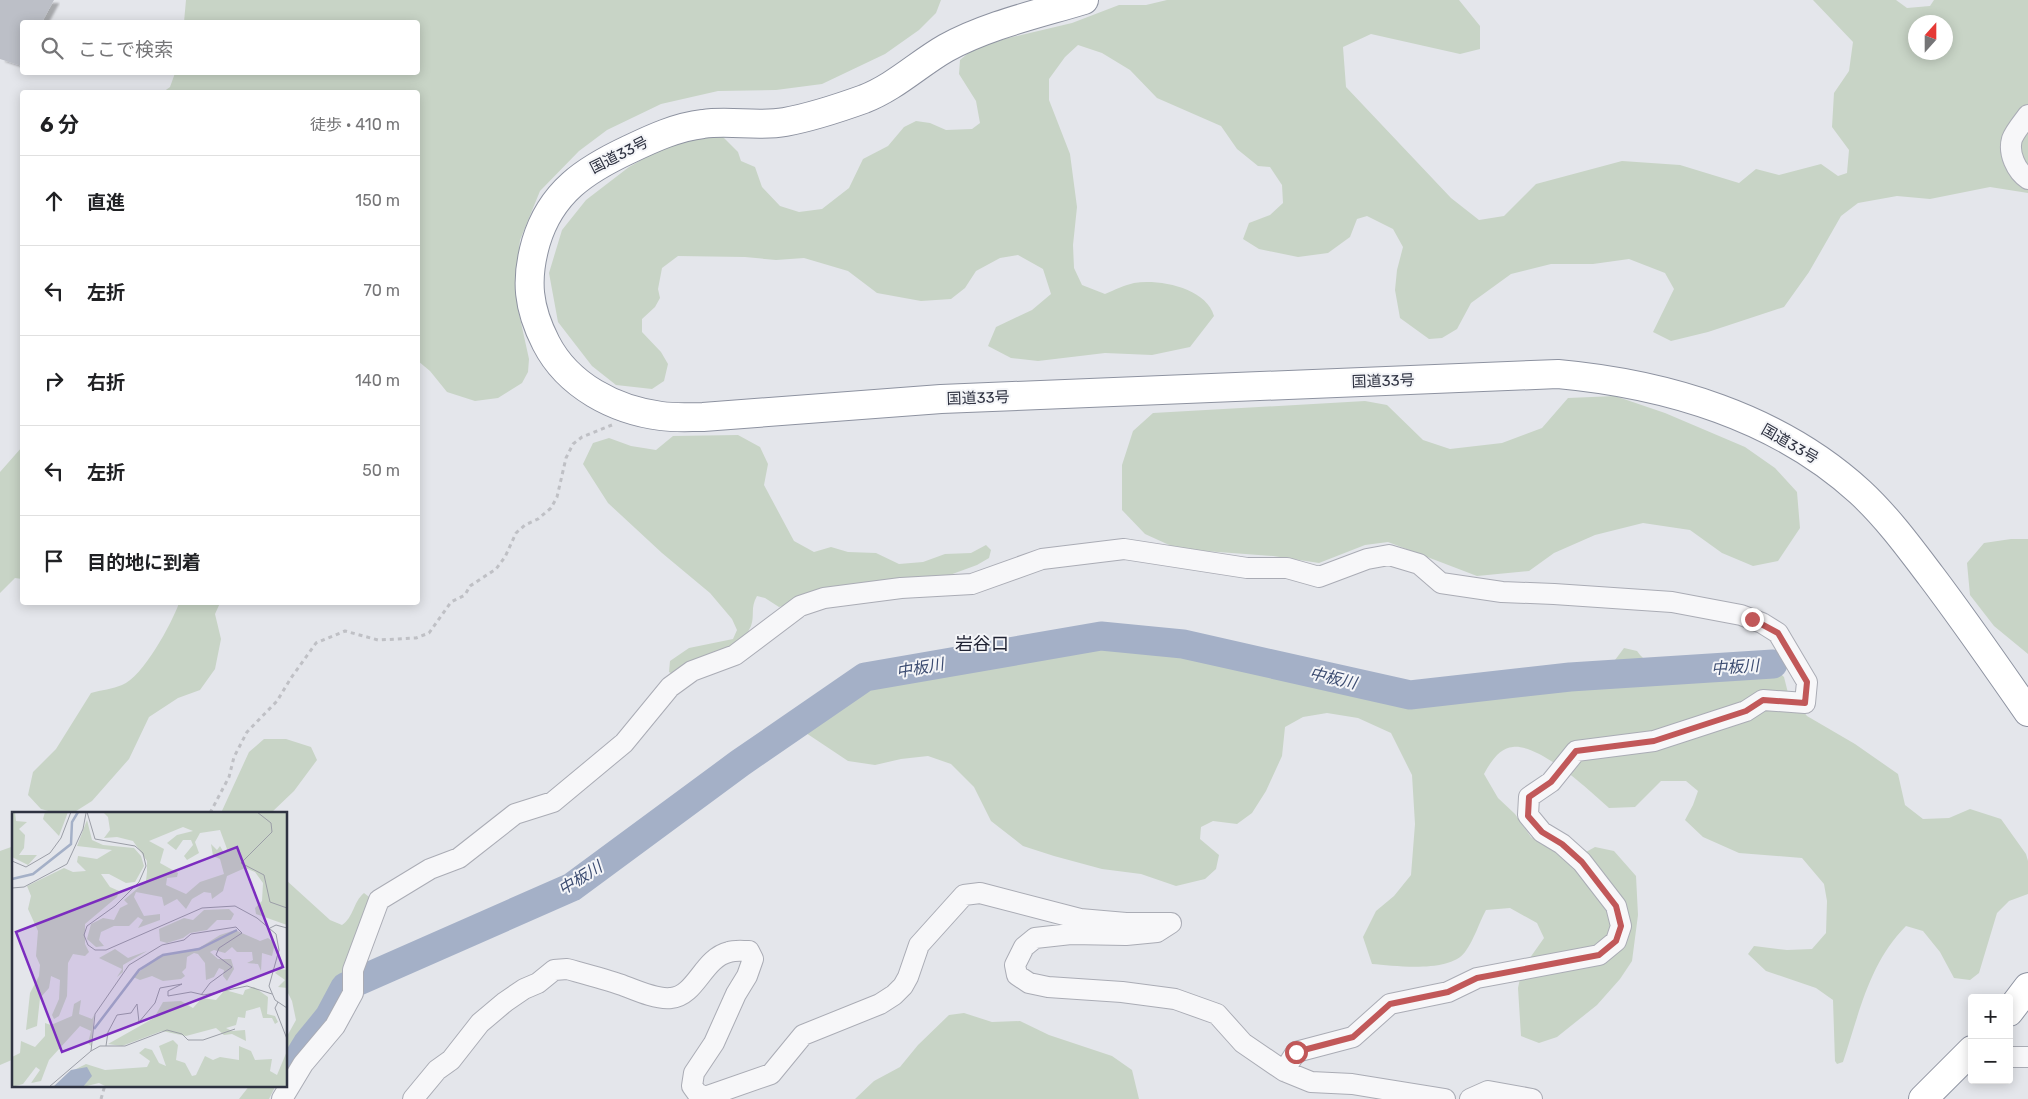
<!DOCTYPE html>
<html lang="ja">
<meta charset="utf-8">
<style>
body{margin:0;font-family:Rubik,"Noto Sans JP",sans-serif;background:#f6f6f6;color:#202124}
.controls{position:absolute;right:15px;bottom:15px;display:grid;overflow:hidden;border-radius:5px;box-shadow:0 2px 12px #0003}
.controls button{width:45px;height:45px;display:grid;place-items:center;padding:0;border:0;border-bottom:1px solid #e0e0e0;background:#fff;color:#202124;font:25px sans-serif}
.compass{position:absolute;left:1908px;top:15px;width:45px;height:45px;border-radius:50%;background:#fff;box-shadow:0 2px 12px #0003;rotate:21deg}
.stop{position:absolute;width:15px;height:15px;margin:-11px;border:4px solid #c15859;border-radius:50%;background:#fff}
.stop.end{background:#c15859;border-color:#fff;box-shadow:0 1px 5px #0008}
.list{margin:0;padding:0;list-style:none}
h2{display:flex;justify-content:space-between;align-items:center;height:65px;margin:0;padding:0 20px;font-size:21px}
h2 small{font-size:16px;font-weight:400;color:#757577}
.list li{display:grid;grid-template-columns:32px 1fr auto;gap:15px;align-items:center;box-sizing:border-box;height:90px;padding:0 20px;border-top:1px solid #e0e0e0}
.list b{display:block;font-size:19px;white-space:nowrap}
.list em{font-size:16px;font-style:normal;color:#757577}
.icon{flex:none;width:28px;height:28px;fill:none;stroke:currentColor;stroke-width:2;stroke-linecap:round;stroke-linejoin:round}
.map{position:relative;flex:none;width:2028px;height:1099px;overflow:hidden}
.search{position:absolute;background:#fff;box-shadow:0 2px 12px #0003;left:20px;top:20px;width:400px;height:55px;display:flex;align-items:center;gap:12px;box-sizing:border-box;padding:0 18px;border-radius:5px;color:#757577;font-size:19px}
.panel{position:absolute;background:#fff;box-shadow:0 2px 12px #0003;left:20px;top:90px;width:400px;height:515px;border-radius:5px}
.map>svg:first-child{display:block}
.green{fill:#c8d4c6;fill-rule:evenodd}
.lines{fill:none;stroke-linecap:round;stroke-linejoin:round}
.river{stroke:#a4b0c7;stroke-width:29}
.building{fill:#bcbfc7;filter:url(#shadow)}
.minor-casing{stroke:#aaacb5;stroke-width:22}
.highway-casing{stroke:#8d92a0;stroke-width:30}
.path{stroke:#bfc0c5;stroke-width:3;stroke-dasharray:4 4;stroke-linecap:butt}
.minor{stroke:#f7f7f9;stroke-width:20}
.highway{stroke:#fff;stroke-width:28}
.route{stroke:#c15859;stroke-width:6}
.labels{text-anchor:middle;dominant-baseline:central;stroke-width:4;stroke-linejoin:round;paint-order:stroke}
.street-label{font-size:15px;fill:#2e3241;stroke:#f4f5f8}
.water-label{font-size:16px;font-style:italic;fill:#3c4c71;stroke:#f4f5f8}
.quarter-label{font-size:18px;fill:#202333;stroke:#f4f5f8}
.inset-river{fill:none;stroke:#a4b0c7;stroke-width:2.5}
.inset-road{fill:none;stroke:#9b9ea7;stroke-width:1}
.view{fill:#7b2cbf;fill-opacity:0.15;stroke:#7b2cbf;stroke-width:2.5}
.inset-edge{fill:none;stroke:#2e3241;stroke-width:2.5}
</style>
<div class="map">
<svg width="2028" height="1099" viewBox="0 0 2028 1099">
<defs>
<filter id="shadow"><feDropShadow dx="5.5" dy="3" stdDeviation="1" flood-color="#0004"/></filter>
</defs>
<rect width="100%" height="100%" fill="#e4e6eb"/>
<path class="green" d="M186,0H941L936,13L919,30L885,54L822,84L776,90L718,91L661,104L607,130L579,151L540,191L520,240L517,270L518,309L529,359L528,372L522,383L498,398L475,401L447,392L430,371L418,361V92H163L170,87L175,73L418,72V22H184Z
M1167,0H1459L1480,26V49L1460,54L1371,34L1343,47L1346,87L1451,198L1479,220L1504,216L1536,184L1622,161L1680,165L1739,183L1756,169L1779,175L1821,164L1838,176L1847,173L1849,150L1832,127L1834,93L1849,71L1853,42L1813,0H1896L1907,8L1930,6L1934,0H2028V193L1990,187L1930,199L1897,196L1858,203L1841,216L1809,272L1784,307L1708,332L1671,341L1653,332L1674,289L1665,273L1629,259L1593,264H1551L1511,274L1471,303L1457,329L1442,338L1429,339L1400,318L1395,290L1397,270L1403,247L1393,229L1367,216L1357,219L1350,237L1328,253L1298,257L1259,249L1243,239L1249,223L1270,215L1283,203L1282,185L1270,167L1258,166L1237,149L1221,126L1157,98L1130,70L1102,53L1078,45L1065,57L1049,79V100L1070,154L1077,207L1073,245L1074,268L1082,285L1105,294C1114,290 1125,285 1134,283C1160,279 1206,288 1214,316L1190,347L1152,355L1105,353L1038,361L1011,358L988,346L996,327L1032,310L1051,294L1043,269L1018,255L1000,258L976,271L965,288L951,299L921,301L877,293L848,271L804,258L776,260L745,257L678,256L662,268L658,289L660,298L655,307L642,319V332L661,352L668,364L664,381L652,389L616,385L592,366L558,322L549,273L562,230L586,200L629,167L673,142L722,136L738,152L741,161L755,167L762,187L780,206L799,212L822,209L849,188L863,159L888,146L904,127L916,121L930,123L946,130L972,129L980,123L976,101L959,74L960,60L973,49L1008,38L1072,23L1119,5H1146ZM1916,22H1946V52H1916Z
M1615,396L1665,413L1745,447L1775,468L1797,492L1800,528L1778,561L1753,566L1722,553L1690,530L1643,523L1595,535L1554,553L1529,571L1477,576L1388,542L1365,545L1319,563L1273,556L1178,549L1145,534L1122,510V465L1133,431L1153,413L1365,401L1387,405L1423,440L1450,449L1502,443L1542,428L1568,398Z
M738,435L760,447L768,464L764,485L794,541L814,552L831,547L848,552L876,553L899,564L923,562L945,554L971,553L986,545L991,550L989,558L977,565L947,576L916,577L852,588L779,607L765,598L757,596C750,608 755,615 751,626C739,654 700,663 674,675L669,672L670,661L689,648L733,639L737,630L732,619L710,593L662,553L608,503L583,464L593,443L609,438L631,446L656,450L673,436Z
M22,447V579L15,578L0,593V472Z
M2011,539H2028V654L1994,626L1970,595L1967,563L1984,543Z
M179,603H220L215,614L221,639L215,669L200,690L178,698L149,717L129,759L92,801L73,813H56L41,809L28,795L33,772L56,749L91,693C101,690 113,689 122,685C143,677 172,623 179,603Z
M1113,628L1164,631L1211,639L1291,664L1357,675L1412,691L1473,681L1485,677L1514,674L1556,675L1579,667L1615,660L1624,648L1637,651C1650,671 1676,671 1697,664C1703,662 1709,658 1715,657C1738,654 1767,660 1784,677L1788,693L1807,716L1855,744L1898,774L1905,805L1923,819L1949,818L1970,809L2001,819L2026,854L2028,861V894L2009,901L1997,913L1979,973L1970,980L1954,978L1940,952L1923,931L1906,926C1869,963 1859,1014 1843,1062L1837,1064L1835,1061L1833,1000L1816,988L1766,971L1748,954L1754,946L1787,950L1812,949L1826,933L1827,901L1824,884L1802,858L1739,853L1703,837L1685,820L1693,805L1698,791L1686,781H1661L1635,807L1609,808C1589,790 1540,744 1513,747C1499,748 1490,763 1484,774L1498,798L1515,814L1531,837L1563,857L1586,852L1595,847L1614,851L1636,876L1638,915L1632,961L1620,979L1597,1005L1557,1037L1539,1043L1521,1036L1518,988L1522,969L1544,938L1537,923L1510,908L1486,910C1479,923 1474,940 1465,952C1450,973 1396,966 1372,964L1363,937L1376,911L1394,896L1411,875L1415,824L1412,775L1391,733L1358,718L1327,713L1303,717L1285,727L1282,756L1266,791L1252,813L1237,824L1213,821L1201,827L1200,839L1219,855L1216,869L1205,879L1176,886L1141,874L1102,869L1054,856L1023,846L991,821L974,787L951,764L928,756L901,759L875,765L848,761L800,729L799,718L802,712L839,684L895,666L955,654L991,659L1013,640L1065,629Z
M264,739H286L311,747L317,760L294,791L271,813H221L249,752Z
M14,846V1059L0,1065V851Z
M286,880L330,920L342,925C354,917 353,902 364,893L373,900L344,978L328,993L313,1028L286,1070V1038L296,1020L292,1001L286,989Z
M964,1013L992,1022L1020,1021L1049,1035L1112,1056L1132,1070L1139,1099H855L874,1081L900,1067L918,1045L949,1015Z
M250,1085H276L269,1099H239Z"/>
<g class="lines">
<path class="river" d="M286,1078L307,1044L329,1017L345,987L572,887L740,763L865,677L1101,636L1183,644L1410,695L1570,677L1773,664"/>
</g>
<path class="building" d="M0,0H54L42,22H22V66L0,59Z"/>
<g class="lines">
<g class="minor-casing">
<path id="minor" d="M2028,115C2023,122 2015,131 2012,139C2008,153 2016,171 2028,179
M2009,1057H2028
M282,1099L303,1064L335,1026L353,993V970L379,900L430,869L459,858L515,814L553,802L624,743L670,687L692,671L735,655L800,606L824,598L901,588L972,584L1042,559L1124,549L1247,568H1287L1319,577L1367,559L1389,555L1419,564L1441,583L1502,592L1554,594L1672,602L1741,615L1762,623L1778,633L1807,682L1805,703L1763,700L1746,711L1654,741L1576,751L1551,782L1529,797L1528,815L1542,832L1562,844L1582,862L1616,906L1621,926L1616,941L1599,955L1477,978L1448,992L1390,1004L1353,1037L1296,1052L1284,1071
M413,1099L437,1070L451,1060L480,1023L505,1002L524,989L538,983L554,970L567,969C585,974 604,979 622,985C635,990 657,1000 671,998C696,996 703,958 729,952C735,950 742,951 749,951L753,959L747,976L736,994L714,1043L694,1073L692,1086L697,1093L705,1097L771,1074L803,1035L880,1004L894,995L903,986L908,977L919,945L964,895L980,893L1080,919L1126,923H1171L1157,932L1126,935L1071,934L1035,938L1024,947L1015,965L1017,975L1029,983L1048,987L1122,992L1175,999L1217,1014L1243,1043L1284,1071L1311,1082L1352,1084L1445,1099
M1470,1099L1488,1091L1532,1099"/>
</g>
<g class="highway-casing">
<path id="highway" d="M1084,0C1038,14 988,25 946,48C918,64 895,87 864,99C839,108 812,117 785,122C758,127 730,120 703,124C677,127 653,138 630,149C585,170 551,192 536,242C525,280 528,308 546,343C568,386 615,410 661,416C675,418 689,417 703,417L941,399L1558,374C1667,384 1778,417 1860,492C1887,517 1909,547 1931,576C1965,621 1996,666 2028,712
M2009,1012L2028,987
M1923,1099L1972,1050"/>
</g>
<path class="path" d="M210,813L229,777L234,757L247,732L277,701L291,678L316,643L345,631L378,640L416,638L429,633L451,602L465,595L470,586L496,569L505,557L516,533L525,525L538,519L551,508L557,497L566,458L573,444L582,437L612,425
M101,1099L105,1085"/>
<use href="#minor" class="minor"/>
<use href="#highway" class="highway"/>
</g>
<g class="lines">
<path class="route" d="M1296,1052L1353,1037L1390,1004L1448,992L1477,978L1599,955L1616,941L1621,926L1616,906L1582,862L1562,844L1542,832L1528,816L1529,797L1551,782L1576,751L1654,741L1746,711L1763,700L1805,703L1807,682L1778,633L1752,619"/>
</g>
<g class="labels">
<g class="street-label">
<text transform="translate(619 155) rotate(-27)">国道33号</text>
<text transform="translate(1383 381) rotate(-2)">国道33号</text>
<text transform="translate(978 398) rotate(-2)">国道33号</text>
<text transform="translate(1790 444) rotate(30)">国道33号</text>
</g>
<g class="water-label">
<text transform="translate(1735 667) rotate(-4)">中板川</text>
<text transform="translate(920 668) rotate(-10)">中板川</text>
<text transform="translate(1333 678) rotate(13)">中板川</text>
<text transform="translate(580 878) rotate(-32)">中板川</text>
</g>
<g class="quarter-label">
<text x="982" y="644">岩谷口</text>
</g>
</g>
<g transform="translate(12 812)">
<rect width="275" height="275" fill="#e4e6eb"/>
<path d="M3,0L4,9L15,10L7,17L13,23L12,36L7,43H25L16,53L0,45V1ZM33,0H56L47,24L31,7ZM91,0H275V113L244,102L243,96L250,89L251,71L243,60L233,56L215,64L211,79L200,87L199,81L192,80L180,87L174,97L165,87L152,94L150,85L124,80L122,85L132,104L148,102V108L126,116L131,108L126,105L117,114H102L89,120L87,128L92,134L84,135L75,127L79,112L91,106L102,108L108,96L116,92L112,88L134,69L135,60V49L121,29L105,25L92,26L98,18L96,5ZM171,15L181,19L165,23L155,31L164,38L171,28H179L181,33L172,44L175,48L187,41L183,30L188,21L208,18L215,37L212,41L208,34L205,38L199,32L201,44L208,47L212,62L188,70L174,82L154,73L155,66L165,65L166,61L148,51L152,37L137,29ZM75,8L80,28L91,33L122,36L129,44L132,54L123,70L114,71L97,62H89L98,75L107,79L105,85L73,112V132L77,140L73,144L61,142L56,151L55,184L47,204L42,207L40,203L47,187L48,168L39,164L37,176L28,186L25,214L14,218L18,181L27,164L28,153L24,144L26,119L16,97L19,84L15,74L52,56L61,60L74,59L65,50L66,44L85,47L100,38L65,34ZM217,97L222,102L219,108H205L195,118L178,121L171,126L155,131L148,129L147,117L172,106L181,108L192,98ZM223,118L248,129L256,126L263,131L260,144L250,141L249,159L246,152L235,151L241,148L240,140H225L220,135L213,141L202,138L198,140L206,147H219L222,157L215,169L211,164L212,158L207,156L202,165L194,168L193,151L186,142L182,141L175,145L174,156L170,160L173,164L169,167L151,169L140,164L128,168L121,165L146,144L187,136L208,123ZM103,137L116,146L135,139L111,153V160L105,165L110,157L87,146ZM267,157L275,158V176L266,175L273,168L263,161ZM242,175L256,185L255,202L263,204L266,210L263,212L260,206H251L248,195L234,199L233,206L226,205L224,213L214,216L220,219L233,218L234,229L220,222L212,223L204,216L174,224L150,219L110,234L96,232L142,206L151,190L169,189L181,196L190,186L204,188L213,178L231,183L233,178ZM69,188L67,202L80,207L82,203L79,234L76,231L79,219L68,214L37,248L29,269L19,271L28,258L24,255L11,272L0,275V245L8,241L9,229L23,235L33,224V211L39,213L60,204L62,192ZM161,228L166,233L164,248L173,251L180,264L184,263L193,244L201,248L208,245L227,248V234L239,239L243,248L260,247L258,259L265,263L275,239V275H95L87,271L71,275L76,268L69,257L62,258L74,252L93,258L135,255L138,249L127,241L133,236L140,238L147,251L154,254L147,234Z" fill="#c8d4c6" fill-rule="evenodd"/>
<path d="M75,255L80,264L71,275H41L59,258Z" fill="#a4b0c7"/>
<path class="inset-river" d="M0,67L21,62L59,32L60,10L66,0M82,217L127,158L151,143L187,137L225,118"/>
<path class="inset-road" d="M75,0L83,27L123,34L131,41L134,54L127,70L103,94L75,114L72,123L76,133L83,138H94L190,96L223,94L245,106L264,122L267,138L257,174L263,188L275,196M245,0L259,11L260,20L229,51L252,63L258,90L275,96M0,49L14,55L38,41L49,26L59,0M0,76L12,75L55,52L71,17L74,1M258,116L264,113L275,116M266,190L263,196L275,227M94,234L96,220L105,203L119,201L125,192L127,210L143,191L148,176L170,172L156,179V184L179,180L192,183L235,174L260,182M79,239L88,234H113L155,218L170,222L176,228H191L223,217M37,275L79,239L83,202L117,153L150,133L172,128L179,122L224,115L230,121L207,136L204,143L220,155L198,171L189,183"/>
<path class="view" d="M225,35L271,155L50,240L4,120Z"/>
<rect width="275" height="275" class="inset-edge"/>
</g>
</svg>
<div class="controls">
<button>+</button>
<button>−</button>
</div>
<svg class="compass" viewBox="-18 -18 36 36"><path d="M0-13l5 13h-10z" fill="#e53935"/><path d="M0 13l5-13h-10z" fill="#757577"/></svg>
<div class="stop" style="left:1296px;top:1052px"></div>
<div class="stop end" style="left:1752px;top:619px"></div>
<div class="search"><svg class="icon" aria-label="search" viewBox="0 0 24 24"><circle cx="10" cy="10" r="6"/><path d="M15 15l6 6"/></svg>ここで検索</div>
<section class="panel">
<h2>6 分<small>徒歩 · 410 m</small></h2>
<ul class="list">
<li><svg class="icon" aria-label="ahead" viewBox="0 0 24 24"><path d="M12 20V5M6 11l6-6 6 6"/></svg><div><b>直進</b></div><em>150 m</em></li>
<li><svg class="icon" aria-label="left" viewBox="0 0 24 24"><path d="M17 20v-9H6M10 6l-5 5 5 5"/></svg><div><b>左折</b></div><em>70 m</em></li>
<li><svg class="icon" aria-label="right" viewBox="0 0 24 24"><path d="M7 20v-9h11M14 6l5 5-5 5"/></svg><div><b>右折</b></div><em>140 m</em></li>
<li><svg class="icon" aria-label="left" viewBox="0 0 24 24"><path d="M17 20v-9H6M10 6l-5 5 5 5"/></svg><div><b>左折</b></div><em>50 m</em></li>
<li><svg class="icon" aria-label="arrive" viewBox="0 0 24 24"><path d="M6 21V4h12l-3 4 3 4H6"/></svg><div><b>目的地に到着</b></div></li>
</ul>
</section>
</div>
